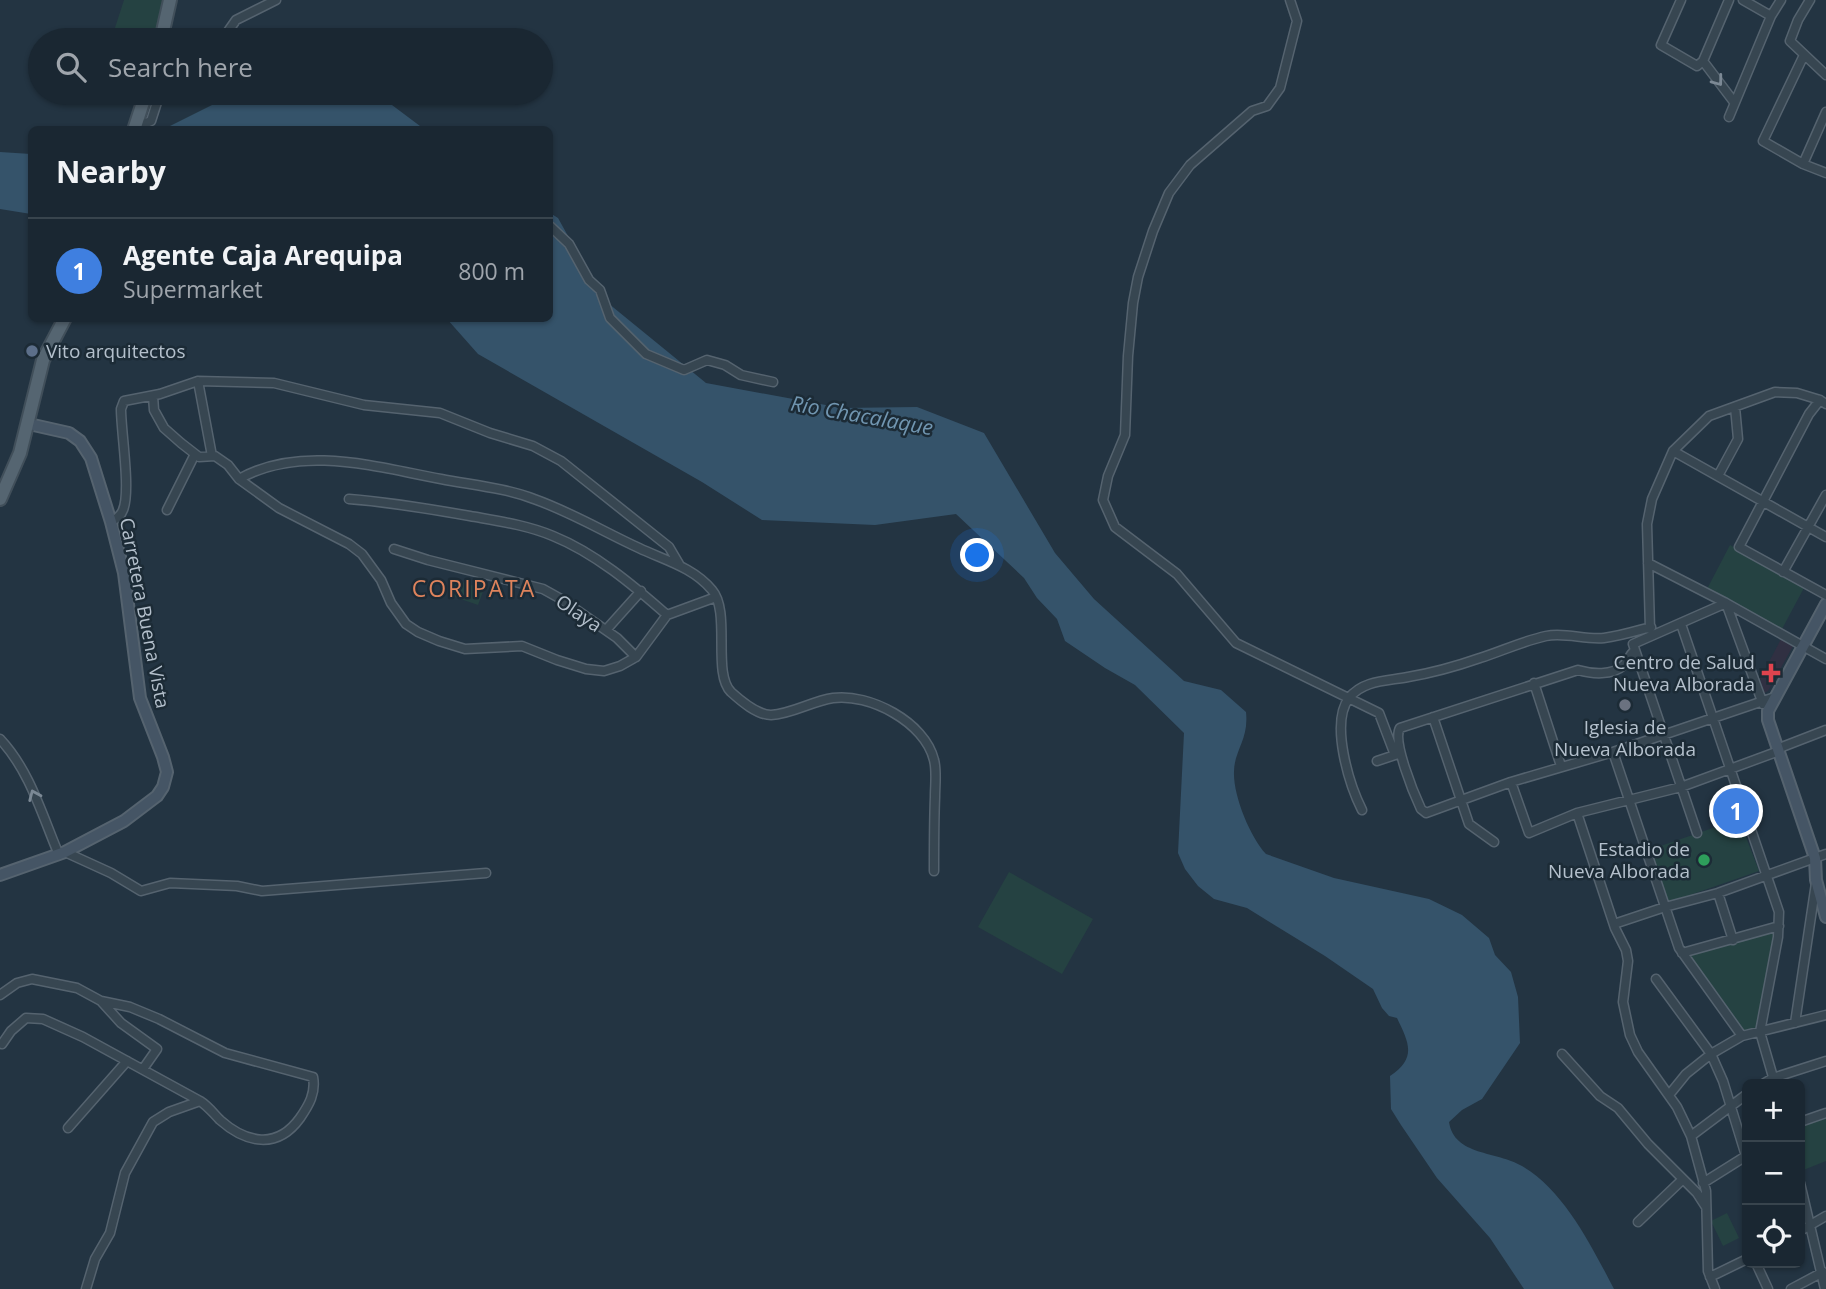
<!DOCTYPE html>
<meta charset="utf-8">
<style>
body{margin:0;font-family:"Open Sans",sans-serif;background:#27333e;color:#f1f3f6}
.controls{position:absolute;right:21px;bottom:21px;display:grid;overflow:hidden;border-radius:10px;box-shadow:0 2px 5px #0004}
.controls button{width:63px;height:63px;display:grid;place-items:center;padding:0;border:0;border-bottom:2px solid #38444d;background:#1a2732;color:#f1f3f6;font:35px sans-serif}
.you{position:absolute;left:978px;top:556px;width:24px;height:24px;margin:-18px;border:5px solid #fff;border-radius:50%;background:#1a73e8;box-shadow:0 0 0 10px #1a73e833}
.badge{display:grid;place-items:center;width:46px;height:46px;border-radius:50%;background:#85c5ff;color:#fff;font-size:23px;font-weight:700}
.pin{position:absolute;translate:-50% -50%;border:4px solid #fff;box-shadow:0 2px 7px #0006}
.list{margin:0;padding:0;list-style:none}
h2{display:flex;justify-content:space-between;align-items:center;height:91px;margin:0;padding:0 28px;font-size:30px}
h2 small{font-size:23px;font-weight:400;color:#9fa5ac}
.list li{display:grid;grid-template-columns:46px 1fr auto;gap:21px;align-items:center;box-sizing:border-box;height:105px;padding:0 28px;border-top:2px solid #38444d}
.list b{display:block;font-size:26px;white-space:nowrap}
.list p{margin:0;font-size:23px;white-space:nowrap;color:#9fa5ac}
.list em{font-size:23px;font-style:normal;color:#9fa5ac}
.icon{flex:none;width:38px;height:38px;fill:none;stroke:currentColor;stroke-width:2;stroke-linecap:round;stroke-linejoin:round}
.map{position:relative;flex:none;width:1826px;height:1289px;overflow:hidden}
.search{position:absolute;background:#1a2732;box-shadow:0 2px 5px #0004;left:28px;top:28px;width:525px;height:77px;display:flex;align-items:center;gap:18px;box-sizing:border-box;padding:0 24px;border-radius:38px;color:#9fa5ac;font-size:26px}
.panel{position:absolute;background:#1a2732;box-shadow:0 2px 5px #0004;left:28px;top:126px;width:525px;height:196px;border-radius:10px}
.map>svg:first-child{display:block}
.medical{fill:#303042}
.green{fill:#254242}
.water{fill:#35536a}
.lines{fill:none;stroke-linecap:round;stroke-linejoin:round}
.street-casing{stroke:#55636f;stroke-width:11}
.secondary-casing{stroke:#55636f;stroke-width:14}
.primary-casing{stroke:#414f5a;stroke-width:16}
.street{stroke:#374651;stroke-width:8}
.secondary{stroke:#455565;stroke-width:10}
.primary{stroke:#556571;stroke-width:12}
.oneway{stroke:#7c8995}
.service-dot{fill:#5c6f8a;stroke:#1c2b36;stroke-width:2.5}
.health-dot{fill:#e0444e;stroke:#1c2b36;stroke-width:2.5}
.worship-dot{fill:#6b7280;stroke:#1c2b36;stroke-width:2.5}
.leisure-dot{fill:#2e9e5b;stroke:#1c2b36;stroke-width:2.5}
.labels{text-anchor:middle;dominant-baseline:central;stroke-width:5;stroke-linejoin:round;paint-order:stroke}
.poi-label{font-size:19px;fill:#b4c0cc;stroke:#1c2b36;text-anchor:end}
.street-label{font-size:19px;fill:#b4c0cc;stroke:#1c2b36}
.water-label{font-size:21px;font-style:italic;fill:#7196b1;stroke:#1c2b36}
.quarter-label{font-size:23px;letter-spacing:2px;fill:#de835c;stroke:#1c2b36}
</style>
<div class="map">
<svg width="1826" height="1289" viewBox="0 0 1826 1289">
<rect width="100%" height="100%" fill="#233442"/>
<path class="medical" d="M1781,639L1793,646L1768,691L1764,693L1760,679Z"/>
<path class="green" d="M124,0H164L156,40H111Z
M1730,545L1805,586L1782,629L1707,589Z
M455,580L484,589L478,605L449,595Z
M1739,819L1759,871L1667,903L1649,850Z
M1009,872L1093,919L1062,974L978,927Z
M1776,931L1758,1030L1742,1032L1688,955Z
M1826,1118V1161L1801,1171L1800,1127Z
M1727,1213L1739,1238L1723,1246L1711,1221Z"/>
<path class="water" d="M236,93H376L424,129H164Z
M0,152L31,154V214L0,209Z
M550,213L558,218L603,299L706,383L842,408L917,407L984,433L1055,553L1094,599L1184,681L1221,690L1246,712C1249,740 1234,750 1234,772C1233,795 1250,837 1266,854L1334,878L1429,899L1462,915L1489,938L1495,955L1511,972L1518,997L1520,1043L1482,1099L1462,1110L1449,1122C1454,1156 1497,1151 1522,1166C1564,1190 1592,1247 1614,1289H1524L1490,1238L1437,1178L1401,1125L1391,1109L1390,1076C1417,1058 1409,1043 1397,1018L1389,1016L1382,1008L1373,989L1325,956L1247,908L1214,899L1198,886L1185,869L1178,853L1184,733L1135,685L1105,668L1065,641L1057,619L1037,598L1024,578L956,514L875,525L762,520L702,482L478,354L447,319L550,318Z"/>
<g class="lines">
<g class="street-casing">
<path id="street" d="M1290,0L1297,21L1280,88L1267,106L1252,111L1190,165L1169,193L1153,231L1138,277L1133,303L1128,356L1125,435L1108,476L1103,500L1115,527L1177,574L1236,643L1379,713L1395,755
M1681,0L1661,45L1697,66L1703,61L1729,0
M1743,0L1771,16
M1810,0L1798,20L1790,41L1826,75
M222,40L236,20L276,0
M1804,55L1763,141L1803,164L1826,173
M1703,61L1734,102
M1729,117L1771,16L1781,0
M134,128L151,121L160,93
M1803,164L1826,112
M550,226L569,244L589,280L600,290L610,318L646,354L684,370L707,360L725,365L741,375L773,382
M198,381L212,456
M153,396L154,410L164,428L181,443L199,457L215,456L228,465L239,479L279,508L349,544L362,554L381,580L391,603L406,624L418,632L439,641L465,649L522,646L557,660L586,669L604,671L620,666L636,657L667,615L716,597
M1820,400L1809,414L1739,547L1826,595
M1673,451L1826,537
M1718,476L1738,439L1735,407
M239,479C301,444 376,467 441,479C472,485 505,488 534,499C571,512 604,532 639,548C664,560 693,567 712,590C731,612 712,673 731,692C741,701 757,715 771,715C792,714 812,701 833,698C869,693 925,722 934,760C937,771 935,785 935,797C934,821 934,846 934,871
M349,499C390,502 430,509 470,516C498,521 527,525 553,536C595,553 633,585 667,615
M167,510L195,454
M111,522C116,519 121,516 123,510C131,491 121,432 121,409L124,401L160,394L198,381L274,383L364,405L440,413L490,433L533,446L561,461L669,547L679,564
M394,549L428,560L543,589L561,599L617,638L636,657
M1648,563L1726,603L1826,659
M1783,572L1826,495
M1681,624L1779,912L1778,937L1760,1032L1775,1084
M1650,629L1647,524L1652,499L1673,451L1709,416L1775,392L1797,393L1820,400L1826,404
M606,630L641,591
M1634,651C1629,656 1628,661 1624,665C1612,676 1592,674 1578,670L1400,728C1392,741 1414,794 1421,809L1426,813L1511,782L1613,752L1775,697
M1534,683L1561,766
M1433,717L1469,824L1494,842
M0,739C30,771 42,815 59,855
M1613,752L1679,948L1742,1036
M1377,761L1398,754
M1511,782L1529,833L1577,813L1681,787L1779,751L1782,747L1826,730
M1362,810C1349,784 1330,723 1349,698C1363,680 1388,681 1408,677C1432,673 1457,666 1480,658C1502,651 1523,641 1546,636C1565,632 1585,640 1604,638C1620,636 1636,631 1651,627
M1577,813L1615,928L1626,950L1628,961L1623,1002L1630,1035L1638,1052L1677,1107L1691,1136L1706,1191L1708,1271L1715,1289
M1697,833L1633,644L1726,603L1763,704
M65,852L111,873L141,891L170,883L237,886L262,891L486,873
M1718,893L1733,940
M1614,924L1665,907L1718,893L1826,854
M1682,953L1779,926
M1656,979L1711,1054L1723,1081L1746,1156
M0,995L17,983L32,979L77,988L101,1001L130,1007L159,1019L225,1053L313,1077C316,1093 309,1105 300,1118C277,1150 246,1143 220,1120C213,1113 208,1106 200,1101L169,1112L153,1122L125,1173L110,1233L95,1259L86,1289
M101,1001L121,1023L157,1049L143,1069
M1795,1023L1816,883
M2,1044L11,1031L26,1018L43,1019L83,1037L200,1101
M1562,1054L1600,1096L1618,1108L1648,1144L1697,1193L1706,1207
M1763,1084L1773,1078L1826,1061
M1669,1095L1686,1074L1711,1054L1742,1036L1826,1015
M1800,1122L1826,1113
M68,1128L127,1061
M1691,1136L1747,1094
M1703,1183L1746,1156
M1800,1183L1825,1289
M1638,1222L1682,1180
M1800,1231L1826,1216
M1756,1263L1768,1289
M1710,1277L1747,1259
M1791,1289L1823,1272"/>
</g>
<g class="secondary-casing">
<path id="secondary" d="M1826,604L1768,711V720L1815,858L1816,880L1826,917
M0,875L65,852L124,821L157,796L163,787L167,772L163,757L140,698L124,573L111,522L91,458L80,441L69,433L29,424"/>
</g>
<g class="primary-casing">
<path id="primary" d="M161,40L170,0
M134,130L146,93
M0,499L20,453L43,360L65,318"/>
</g>
<use href="#street" class="street"/>
<use href="#secondary" class="secondary"/>
<use href="#primary" class="primary"/>
</g>
<defs><path id="oneway-chevron" d="M-2-3.5L2.5 0L-2 3.5" fill="none" stroke-width="1.6" stroke-linecap="round" stroke-linejoin="round" transform="scale(1.75)"/></defs>
<g class="oneway">
<use href="#oneway-chevron" transform="translate(1718 81) rotate(53)"/>
<use href="#oneway-chevron" transform="translate(34 795) rotate(-113)"/>
</g>
<circle class="service-dot" cx="32" cy="351" r="7"/>
<path class="health-dot" d="M1767.5 662.5h7v7h7v7h-7v7h-7v-7h-7v-7h7z"/>
<circle class="worship-dot" cx="1625" cy="705" r="7"/>
<circle class="leisure-dot" cx="1704" cy="860" r="7"/>
<g class="labels">
<g class="poi-label">
<text x="46" y="351" text-anchor="start">Vito arquitectos</text>
<text x="1755" y="662">Centro de Salud<tspan x="1755" dy="22">Nueva Alborada</tspan></text>
<text x="1625" y="727" text-anchor="middle">Iglesia de<tspan x="1625" dy="22">Nueva Alborada</tspan></text>
<text x="1690" y="849">Estadio de<tspan x="1690" dy="22">Nueva Alborada</tspan></text>
</g>
<g class="street-label">
<text transform="translate(145 613) rotate(79)">Carretera Buena Vista</text>
<text transform="translate(579 613) rotate(34)">Olaya</text>
</g>
<g class="water-label">
<text transform="translate(862 415) rotate(10)">Río Chacalaque</text>
</g>
<g class="quarter-label">
<text x="474" y="588">CORIPATA</text>
</g>
</g>
</svg>
<div class="controls">
<button>+</button>
<button>−</button>
<button><svg class="icon" aria-label="locate" viewBox="0 0 24 24"><circle cx="12" cy="12" r="6"/><path d="M12 2v4M12 18v4M2 12h4M18 12h4"/></svg></button>
</div>
<div class="you"></div>
<div class="pin badge" style="left:1736px;top:811px;background:#3f7fe0">1</div>
<div class="search"><svg class="icon" aria-label="search" viewBox="0 0 24 24"><circle cx="10" cy="10" r="6"/><path d="M15 15l6 6"/></svg>Search here</div>
<section class="panel">
<h2>Nearby<small></small></h2>
<ul class="list">
<li><span class="badge" style="background:#3f7fe0">1</span><div><b>Agente Caja Arequipa</b><p>Supermarket</p></div><em>800 m</em></li>
</ul>
</section>
</div>
